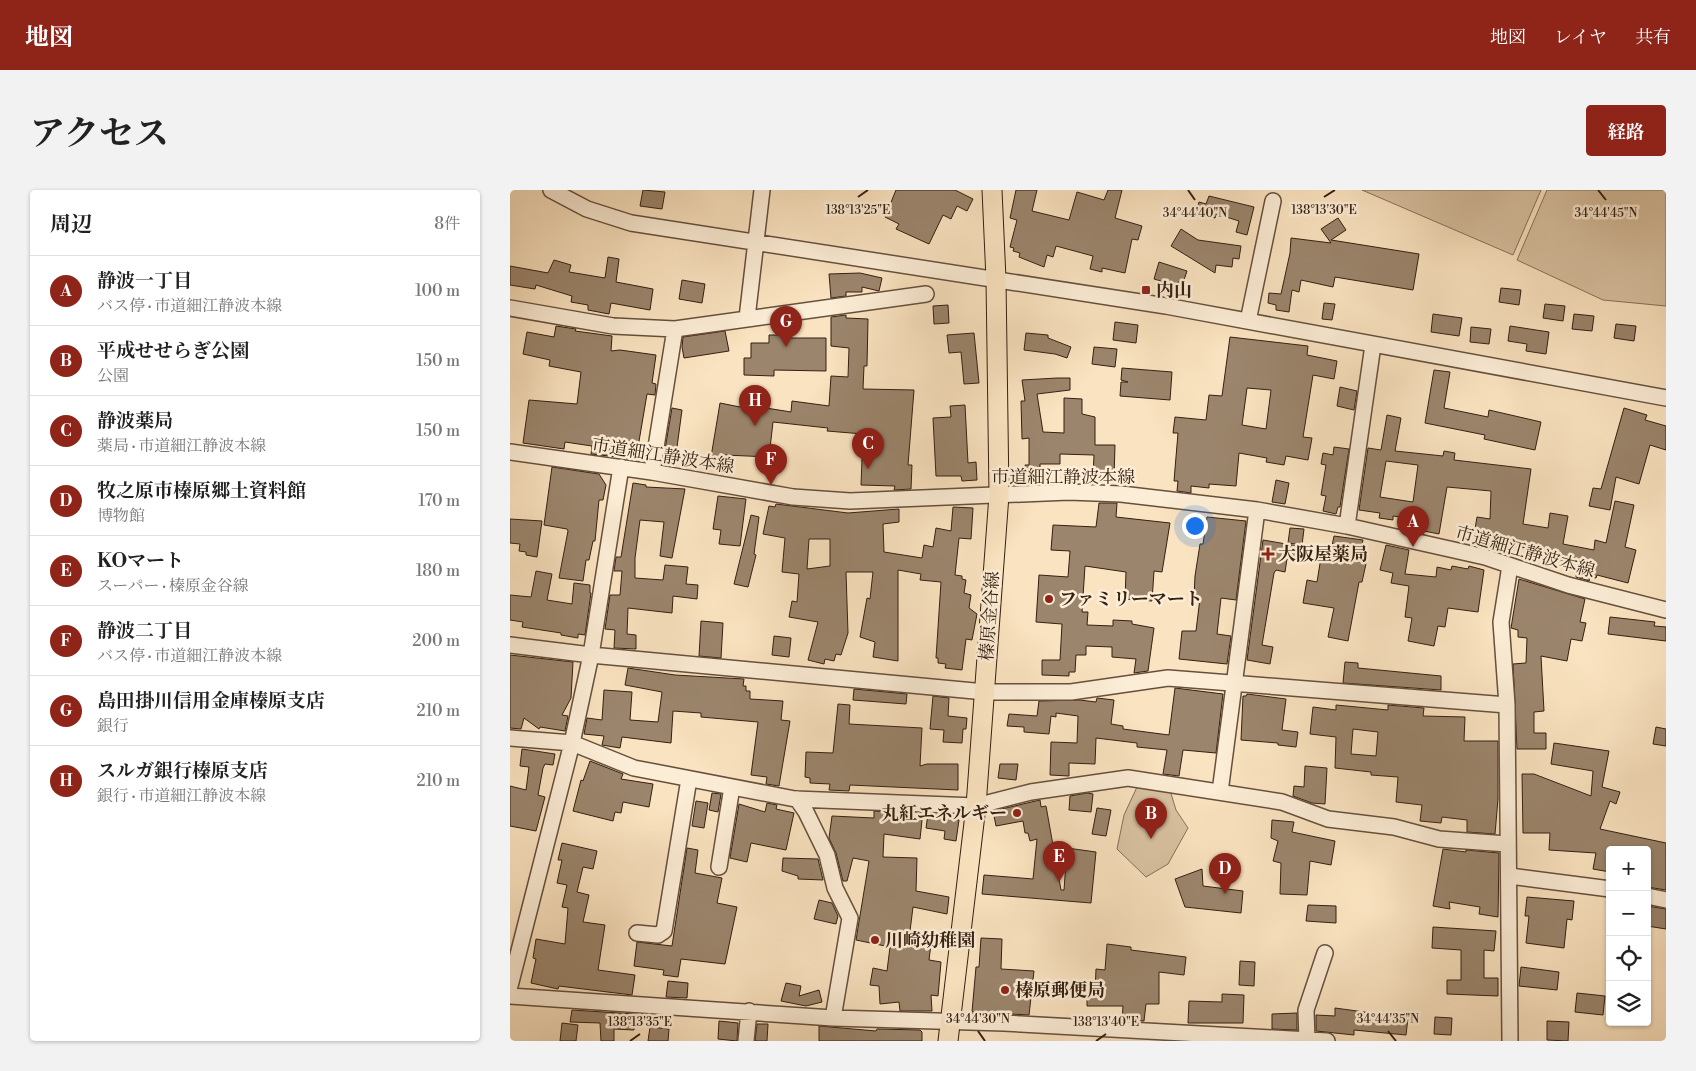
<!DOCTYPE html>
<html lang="ja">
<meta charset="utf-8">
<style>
body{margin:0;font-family:"Libre Bodoni","Noto Serif JP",serif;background:#f2f2f2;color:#222}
.controls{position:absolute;right:15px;bottom:15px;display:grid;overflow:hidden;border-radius:5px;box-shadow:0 1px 4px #0004}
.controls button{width:45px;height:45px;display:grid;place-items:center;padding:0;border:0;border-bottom:1px solid #e0e0e0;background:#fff;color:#222;font:25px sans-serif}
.you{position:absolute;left:684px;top:335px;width:18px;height:18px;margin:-12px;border:4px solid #fff;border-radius:50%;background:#1a73e8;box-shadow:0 0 0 8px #1a73e833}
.badge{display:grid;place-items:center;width:32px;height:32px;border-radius:50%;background:#8f2418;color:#fff;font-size:16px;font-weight:700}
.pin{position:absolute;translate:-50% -41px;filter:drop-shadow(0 1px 2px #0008)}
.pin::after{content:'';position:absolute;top:26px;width:18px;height:15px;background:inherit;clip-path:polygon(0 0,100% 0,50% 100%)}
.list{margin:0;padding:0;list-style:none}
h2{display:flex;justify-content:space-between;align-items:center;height:65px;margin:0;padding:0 20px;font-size:21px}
h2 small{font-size:16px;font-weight:400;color:#767676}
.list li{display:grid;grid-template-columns:32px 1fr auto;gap:15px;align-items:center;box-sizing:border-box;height:70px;padding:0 20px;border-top:1px solid #e0e0e0}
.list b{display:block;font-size:19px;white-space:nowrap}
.list p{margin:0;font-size:16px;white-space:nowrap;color:#767676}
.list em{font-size:16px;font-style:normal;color:#767676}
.icon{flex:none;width:28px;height:28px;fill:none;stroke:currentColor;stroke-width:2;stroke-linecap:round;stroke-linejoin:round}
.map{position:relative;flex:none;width:1156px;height:851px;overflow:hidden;border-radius:5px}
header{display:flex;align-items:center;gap:30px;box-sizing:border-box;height:70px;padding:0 25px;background:#8f2418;color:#fff}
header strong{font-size:24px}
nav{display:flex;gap:28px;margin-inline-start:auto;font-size:18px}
.intro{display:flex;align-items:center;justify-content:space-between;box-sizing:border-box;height:120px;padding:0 30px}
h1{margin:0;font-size:35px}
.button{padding:12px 22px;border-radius:5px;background:#8f2418;color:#fff;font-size:18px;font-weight:700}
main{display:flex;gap:30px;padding:0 30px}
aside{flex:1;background:#fff;border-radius:5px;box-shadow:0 1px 4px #0004}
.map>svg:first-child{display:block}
.green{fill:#d9c2a2;stroke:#87705a}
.building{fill:#9b856c;stroke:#351f11;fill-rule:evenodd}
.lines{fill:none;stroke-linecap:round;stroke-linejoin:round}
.minor-casing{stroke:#66503d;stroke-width:18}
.major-casing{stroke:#351f11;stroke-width:21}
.minor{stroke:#fcedd6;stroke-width:15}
.major{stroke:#fae3c0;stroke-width:19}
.ticks{fill:none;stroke:#351f11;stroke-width:2}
.poi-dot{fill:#8f2418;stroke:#fcedd6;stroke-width:2}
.labels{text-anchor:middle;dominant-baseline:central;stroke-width:5;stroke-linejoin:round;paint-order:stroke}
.poi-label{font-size:18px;font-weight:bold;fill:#351f11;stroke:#fcedd6;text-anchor:start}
.street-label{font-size:18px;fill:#351f11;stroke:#fcedd6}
.ticks-label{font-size:12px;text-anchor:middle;fill:#351f11;stroke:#fcedd6;stroke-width:5;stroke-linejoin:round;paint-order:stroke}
</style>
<header>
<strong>地図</strong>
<nav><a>地図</a><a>レイヤ</a><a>共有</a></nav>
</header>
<div class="intro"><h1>アクセス</h1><a class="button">経路</a></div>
<main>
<aside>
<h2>周辺<small>8件</small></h2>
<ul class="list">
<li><span class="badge">A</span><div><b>静波一丁目</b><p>バス停 · 市道細江静波本線</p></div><em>100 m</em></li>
<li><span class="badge">B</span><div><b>平成せせらぎ公園</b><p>公園</p></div><em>150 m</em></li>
<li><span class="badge">C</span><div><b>静波薬局</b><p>薬局 · 市道細江静波本線</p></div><em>150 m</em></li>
<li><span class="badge">D</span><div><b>牧之原市榛原郷土資料館</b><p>博物館</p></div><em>170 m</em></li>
<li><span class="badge">E</span><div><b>KOマート</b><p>スーパー · 榛原金谷線</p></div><em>180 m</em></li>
<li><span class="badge">F</span><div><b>静波二丁目</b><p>バス停 · 市道細江静波本線</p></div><em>200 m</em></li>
<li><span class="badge">G</span><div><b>島田掛川信用金庫榛原支店</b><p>銀行</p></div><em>210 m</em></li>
<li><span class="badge">H</span><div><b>スルガ銀行榛原支店</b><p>銀行 · 市道細江静波本線</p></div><em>210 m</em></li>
</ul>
</aside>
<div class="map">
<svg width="1156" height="851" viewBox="0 0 1156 851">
<rect width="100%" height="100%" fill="#fae3c0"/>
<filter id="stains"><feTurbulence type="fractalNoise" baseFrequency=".004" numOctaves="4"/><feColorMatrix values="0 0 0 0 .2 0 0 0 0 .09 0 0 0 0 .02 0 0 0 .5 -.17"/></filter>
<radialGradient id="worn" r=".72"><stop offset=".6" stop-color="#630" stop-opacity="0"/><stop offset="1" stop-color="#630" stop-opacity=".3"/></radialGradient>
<path class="green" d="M852,0H1031L1003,65Z
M1037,0H1156V116L1093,110L1007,70Z
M627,597L660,600L666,620L678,638L658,674L636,687L607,659L614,625Z"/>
<path class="building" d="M133,0L155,2L152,19L130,16Z
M386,0H445L463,9L457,21L447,16L441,29L433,25L419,54L386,39L389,34L375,27Z
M506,0H527L522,21L559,30L567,2L594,10L598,0H612L605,28L632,36L628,50L622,49L615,83L592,78V82L580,79L583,66L546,56L543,67L537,65L534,77L509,67L510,63L503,61L504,58L500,57L507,30L500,28Z
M699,6L744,17L737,45L726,42L729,31L707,24L705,28L686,22L689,12L696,14Z
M828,28L836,40L821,50L909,64L903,100L825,87L823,97L791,90L789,102L782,100L779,122L766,120V115L758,113L759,103L771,104L780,63L781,48L821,53L811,39Z
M671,39L688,50L731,56L729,69L723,68L722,77L706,75L705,83L661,56Z
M98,67L109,69L106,92L143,99L140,120L101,113L99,124L78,120V115L61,112L62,106L26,95L25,99L0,95V76L38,83L44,70L61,75L59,82L95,88Z
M649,72L677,81L673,93L668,92L667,96L644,89Z
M350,83L372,88L369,101L352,97V102H336V106L321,108L319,84Z
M172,90L195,94L192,113L169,109Z
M991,98L1011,100L1009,115L989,112Z
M814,113L825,114L822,130L812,129Z
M1035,114L1055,116L1053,131L1033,128Z
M438,115L439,133L424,134L423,116Z
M923,124L952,128L949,146L921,142Z
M1064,124L1084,126L1082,141L1062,139Z
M336,125V128L358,129L357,176H354L353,199L404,200L398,275H402L401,299L384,300L385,296L351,295L353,244L317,241L318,238L263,232L259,267L215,265L213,274L200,273L210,213L230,217L231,214L281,222L282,211L319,216L321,186L338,187L339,158L321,156V127Z
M605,132L628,135L626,153L603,150Z
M1106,134L1126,136L1124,151L1104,148Z
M46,136L66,139L65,141L102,146L101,161L110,160L146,165L142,193L146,194L145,205L137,204L126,269L81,264L82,256L55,252L54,259L13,253L19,210L67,214L71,182L39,176L40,170L13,164L17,142L44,147Z
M1000,136L1039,142L1036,164L1016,161L1017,154L998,151Z
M961,137L981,139L979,154L960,152Z
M215,141L219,161L174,168L172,157L173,147Z
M464,143L469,193L454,194L451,162L439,163L437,145Z
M516,143L538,145V148L561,157L557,168L545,164L514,160Z
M259,145H274V148H316V181L264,180V186L234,185V168H241V153H259Z
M720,147L798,156L797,165L827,171L824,189L803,185L793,247L802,248L798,270L776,266L774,275L756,272L757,268L729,263L726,296L699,294V298L681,296V303L667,301L668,291H664L668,243H663L665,227L696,230L699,205L712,206ZM737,198L761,200L756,239L732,235Z
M584,157L607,159L605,177L582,174Z
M612,178L662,182L660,210L610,206L611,192H618L611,190Z
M924,180L940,182L934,218L978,227L979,220L1031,232L1025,260L974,249L975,245L915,233Z
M547,188H560V200L527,204L533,242L554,243V208L572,209V224L585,227V255H605L604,288L583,287L584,265L550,264V274H530V289H515V275H519V248L512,249L511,211H515L512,190Z
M830,197L847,201L844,220L827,216Z
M455,215L458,273L466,272L467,290L452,291L451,286H426L423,228L441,227L440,216Z
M162,218L172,220L165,272L153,271Z
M1114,218L1137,225L1135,230L1156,236V260L1140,255L1129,294L1106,287L1100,320L1079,316L1083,298L1091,299Z
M877,225L891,228L885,261L933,266L934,261L945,263L944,270L1021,279L1013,334L1038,338L1040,323L1058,326L1053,354L1084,360L1085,350L1096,353L1105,311L1124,315L1115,357L1126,360L1118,393L1087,385L1086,388L1080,387L1079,391L1066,387L1068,372L1034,368L1036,360L999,356L1000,352L964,345L967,327L980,329L981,301L937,297L929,344L914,341L916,331L883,326V330L869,328L870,323L849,320L858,258L871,260ZM876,271L908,275L903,312L870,307Z
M824,257L839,259L830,317H828L826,324L813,321L816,306L811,305L816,275L811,274L813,263L823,265Z
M42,277L89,284L96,295L93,310H89L85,351H83L79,370H76L73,391L49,388L58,341L57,339L34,335Z
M766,290L779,293L775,314L762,312Z
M123,293L136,295V297L175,299L162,368L150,366L154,332L130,330L125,368V388L153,390L155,375L178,377L176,394L188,395L187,409L163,406L162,423L118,418L117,444L126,445V459L104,458L105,440L95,439L100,405H110L112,381H104L106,367H111Z
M208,306L236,309L230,356L209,354L211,340L203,339Z
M589,313H607L606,327L660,333L652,382L644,381L642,411L615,409L616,382L575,376L572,422H578L577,435L603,436V430L622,431V434L644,438L638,481L624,483L626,469L602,467V457L576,456V465H566L565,482H559V486L532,485V470H550L552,434L526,432L529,385L558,387L560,361L541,360L543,335L586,337Z
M266,314L338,323L389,319V332L373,334L374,362L412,368L414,355L423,357L426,338L441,341L443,317L463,318L461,349L449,348L445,385L452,386V389L456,390L454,403L461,405L459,418L467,424L462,450L456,449L452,480L435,478L436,474L428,473V468H426L431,392L410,390L411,384L388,380V471L363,467L365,452L350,447L357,408L360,409L363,382H336L338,443L331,465L326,464L324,471L315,469L314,474L298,470L308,432L279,427L282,411L287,412L289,384L272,382L275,348L253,344L259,316L265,317ZM299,349H320V376L297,379Z
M241,325L249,327L244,364L246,365L238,397L224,394Z
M697,327L736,331L726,410L711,408L707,444L721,446L717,474L669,469L672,441H686L690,408L684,407L685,386L690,354H693Z
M0,329L32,331L27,367L16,365V362L9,361L10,354L0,353Z
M780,338L794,339L792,355L778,353Z
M824,346L853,350L850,367L857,369L852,392H849L838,451L818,447L824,418L793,413L797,390L807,392L813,355L822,356Z
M753,350L788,356L785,371L777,369L775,382L766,380L764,383L752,455L763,457L760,474L737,470Z
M876,355L899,360L895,384L926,387L927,377L941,380L942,376L958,379L959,376L974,380L968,422L938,418L935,437L928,436L924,456L898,451L902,428L895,427L899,396L881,393L883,383L870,380Z
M26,381L42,384L37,410L62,414L64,393L80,395V403H81L75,445L68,444V448L51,445V443L12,437L13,432L0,430V405L21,407Z
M1009,389L1075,409L1070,432L1076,433L1072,451L1061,449L1057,471L1031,466L1034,521L1024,522V543H1036V559H1007L1003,474L1016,473L1017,448L1008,447V440L1001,438Z
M1100,427L1145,432L1144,436L1156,437V451L1098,444Z
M191,431L213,433L211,468L189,466Z
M264,446L281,448L279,467L262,465Z
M0,465L63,472L61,508L52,525L58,526L55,541L30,537L29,539L14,528L11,539L0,538Z
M835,472L848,473V478L931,486V500L833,493Z
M118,478L165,485L234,489L233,496H236V501H240V509L273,511L271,530L280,531L269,596L256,594L257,587L241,585L248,532L191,527V523L163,521L161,553L112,547L110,558L92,555L94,546L74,544L77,528L92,530L94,500L122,502L120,530L148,532L152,502L115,495Z
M665,498L713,504L706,563L673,560L669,586L653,584L657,560L627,557V553L586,548L585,574L559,573V586L540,585L541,552L567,553L568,526L546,523V527L541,526L539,544L514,542V537L497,536L499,524L527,526L529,511L570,510L586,512L587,508L604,510L601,534L613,536V539L659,545Z
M344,499L397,504L396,514L343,510Z
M737,504L776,509L772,540L788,542L786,557L768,555V553L731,550L733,506H736Z
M423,506L439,508L438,526L457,528L456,539H453L452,553L433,552L434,540L420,539Z
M328,514L340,515L339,534L412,538L410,576L417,574H448V600L340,595L339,601L319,600L320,594L300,593V588L295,587L296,562L323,563Z
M826,515L878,520V515L914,518L913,526L955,527L954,551H988V609L985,644L957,642V630L932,627L931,633L910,631L912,615L886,612L888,587L861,585V582L825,578L826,547L800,544L803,517L826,520ZM843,539L868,542L866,566L841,564Z
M1146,537L1156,539V556L1143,554Z
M1044,553L1099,561L1092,597L1110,602L1106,614L1100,611L1090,639L1156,653V700L1137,697V660H1100V682L1083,679L1086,663L1039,660L1040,643H1013L1012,584H1024L1081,606L1083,581L1041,574Z
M12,559L45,564L43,575L35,574L33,578L28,605L35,607L26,641L0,636V596L16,600L19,577L10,576Z
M80,571L113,584L111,589L143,594L139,617L113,612L111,623L105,622L103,631L63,621L71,590L73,591Z
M490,574H508L506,590L488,588Z
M795,576L817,578L815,614L802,613L783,606L784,596L794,597Z
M202,603L211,604L208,622L199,620Z
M577,603L583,604L581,622L559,620L560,606Z
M530,610L531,617L536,616L551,700H554L557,658L586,662L581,713L472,704L474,685L523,689L527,649L520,651L518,643H515L513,631L486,636L483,621Z
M186,611L198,613L194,638L182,636Z
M257,613L267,615L266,619L284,623L276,660L241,653L237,672L220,668L229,614L255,622Z
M587,618L601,620L596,646L582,644Z
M364,621L378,622V626L412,630L410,649L374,644L373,667L407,668L406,701L439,707L437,724L403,717L400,741L422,746L419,770L431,772L428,806L421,805L422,821H390L389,812L370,814L369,796L360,795L363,778L377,781L380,757L346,750L359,671L343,668L337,691H333L326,663L319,648L322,626L364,628Z
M418,624L441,626V629L449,630L446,651L434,649L435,641L416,638Z
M762,630L784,632L782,642L825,651L821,675L800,671L797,705L770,704L771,673L763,671L768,651L761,648Z
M52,653L87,661L83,679L73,677L67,702L79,705L73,732L95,735L88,780L125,785L122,805L49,796L48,799L21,793L26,769L23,768L26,749L55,754L58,718L52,717L57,695L47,693L52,670H48Z
M177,658L188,660L185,683L212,688L207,713L227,717L215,774L171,769L168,787L153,785L154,780L124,776L127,752L162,756Z
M933,659L956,662V660L989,663L988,727L969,724L970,717L939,712L940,719L923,716Z
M273,668L308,669L313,690L288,689V686L272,681Z
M692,679L693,696L733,701L731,723L675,717L665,689Z
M1017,707L1064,711L1062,730L1057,729L1054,758L1016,753L1019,726H1015Z
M309,710L322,713L328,726L326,734L304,729Z
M798,715L826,716V733L796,731Z
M1137,716L1156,719V739L1137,736Z
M923,737L986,741L984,761L974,760V788H988V806L937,804V790H951V760L922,758Z
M471,748L492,749L491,779L524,781L519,825L462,822L466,777H469Z
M597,754L621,757V760L676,767L674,785L649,782V814H636L634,831L612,830L613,816H577V802H585L586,779L595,780Z
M730,771L745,772L744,796L729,795Z
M1011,777L1049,782L1047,800L1009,796Z
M158,791L178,793L177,808L156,807Z
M276,793L291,796L289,806L309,800L312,812L296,816L271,811Z
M1067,803L1095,806L1093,825L1065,822Z
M712,804L734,805L733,833H678L679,811L712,812Z
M825,818L898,828L896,845L844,840V845L806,841V825L825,826Z
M62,820L125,824L124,840L104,839V851H91L90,833L60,832Z
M787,823V840L762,839V824Z
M925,827L942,828L941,845L924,844Z
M209,831L228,833L227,851L208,849Z
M1037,831L1059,832L1058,851L1037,850Z
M52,833L68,835L66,851H50Z
M247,834H258L257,851H245Z
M309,836L366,841L367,839L410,840L412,842V851H309Z
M140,837L159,839L158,851H138Z"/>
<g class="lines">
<g class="minor-casing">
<path id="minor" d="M41,0L77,19L121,33L656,116L1156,208
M0,118L103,136L165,139L416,104
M237,128L252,0
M738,131L763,11
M0,262L142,282L283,307L340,311L559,302L611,304L747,320L837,336L975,367L1058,395L1156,420
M142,282L165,139
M837,336L863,155
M1000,376L991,432L997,515L1000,851
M0,455L81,465L475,502H561L658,488L997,515
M0,548L62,553L124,578L285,609L466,616L521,602L618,588L772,612L818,629L884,637L929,649L997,654
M710,602L747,320
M287,609L296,622L317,665L325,698L340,728L323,828
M209,677L222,597
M1000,686L1100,699
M1137,706L1156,710
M127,743L148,745L154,741L179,589
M0,796L62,553L81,465L111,277
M0,806L323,828L494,833L817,851
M797,850L796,820L815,763
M236,851L239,821"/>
</g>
<g class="major-casing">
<path id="major" d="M438,851L466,616L489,305L486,89L482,0"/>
</g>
<use href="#minor" class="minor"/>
<use href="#major" class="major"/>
</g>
<path class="ticks" d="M678,0L685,10M1088,0L1096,10M348,7L358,0M814,7L825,0M468,841L475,851M878,841L886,851M120,851L130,844M586,851L596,844"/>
<g class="poi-dot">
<rect x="631" y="95" width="10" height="10" rx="2.5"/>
<path d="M755.5 356.5h5v5h5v5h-5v5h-5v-5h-5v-5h5z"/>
<circle cx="539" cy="409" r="5"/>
<circle cx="507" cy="623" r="5"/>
<circle cx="365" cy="750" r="5"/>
<circle cx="495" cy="800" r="5"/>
</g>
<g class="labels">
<g class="poi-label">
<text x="646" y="100">内山</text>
<text x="768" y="364">大阪屋薬局</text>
<text x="549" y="409">ファミリーマート</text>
<text x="497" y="623" text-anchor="end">丸紅エネルギー</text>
<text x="375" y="750">川崎幼稚園</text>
<text x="505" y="800">榛原郵便局</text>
</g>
<g class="street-label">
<text transform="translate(153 266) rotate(9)">市道細江静波本線</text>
<text x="553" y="287">市道細江静波本線</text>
<text transform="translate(1015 362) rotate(16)">市道細江静波本線</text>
<text transform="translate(480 426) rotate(-86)">榛原金谷線</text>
</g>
</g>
<g class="ticks-label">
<text x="348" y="24">138°13'25"E</text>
<text x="814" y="24">138°13'30"E</text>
<text x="685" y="27">34°44'40"N</text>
<text x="1096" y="27">34°44'45"N</text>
<text x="468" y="833">34°44'30"N</text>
<text x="878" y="833">34°44'35"N</text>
<text x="130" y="836">138°13'35"E</text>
<text x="596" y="836">138°13'40"E</text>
</g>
<rect width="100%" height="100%" filter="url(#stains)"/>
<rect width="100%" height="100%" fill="url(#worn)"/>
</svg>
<div class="controls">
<button>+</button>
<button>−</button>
<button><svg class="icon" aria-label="locate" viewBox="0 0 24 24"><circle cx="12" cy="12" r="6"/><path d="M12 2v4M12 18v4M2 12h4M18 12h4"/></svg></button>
<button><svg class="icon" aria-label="layers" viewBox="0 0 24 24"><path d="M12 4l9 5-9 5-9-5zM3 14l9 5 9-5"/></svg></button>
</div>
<div class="you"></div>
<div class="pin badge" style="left:903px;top:357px">A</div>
<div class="pin badge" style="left:641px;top:649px">B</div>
<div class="pin badge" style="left:358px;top:279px">C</div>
<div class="pin badge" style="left:715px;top:704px">D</div>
<div class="pin badge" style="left:549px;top:692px">E</div>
<div class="pin badge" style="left:261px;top:295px">F</div>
<div class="pin badge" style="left:276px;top:157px">G</div>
<div class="pin badge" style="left:245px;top:236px">H</div>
</div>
</main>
